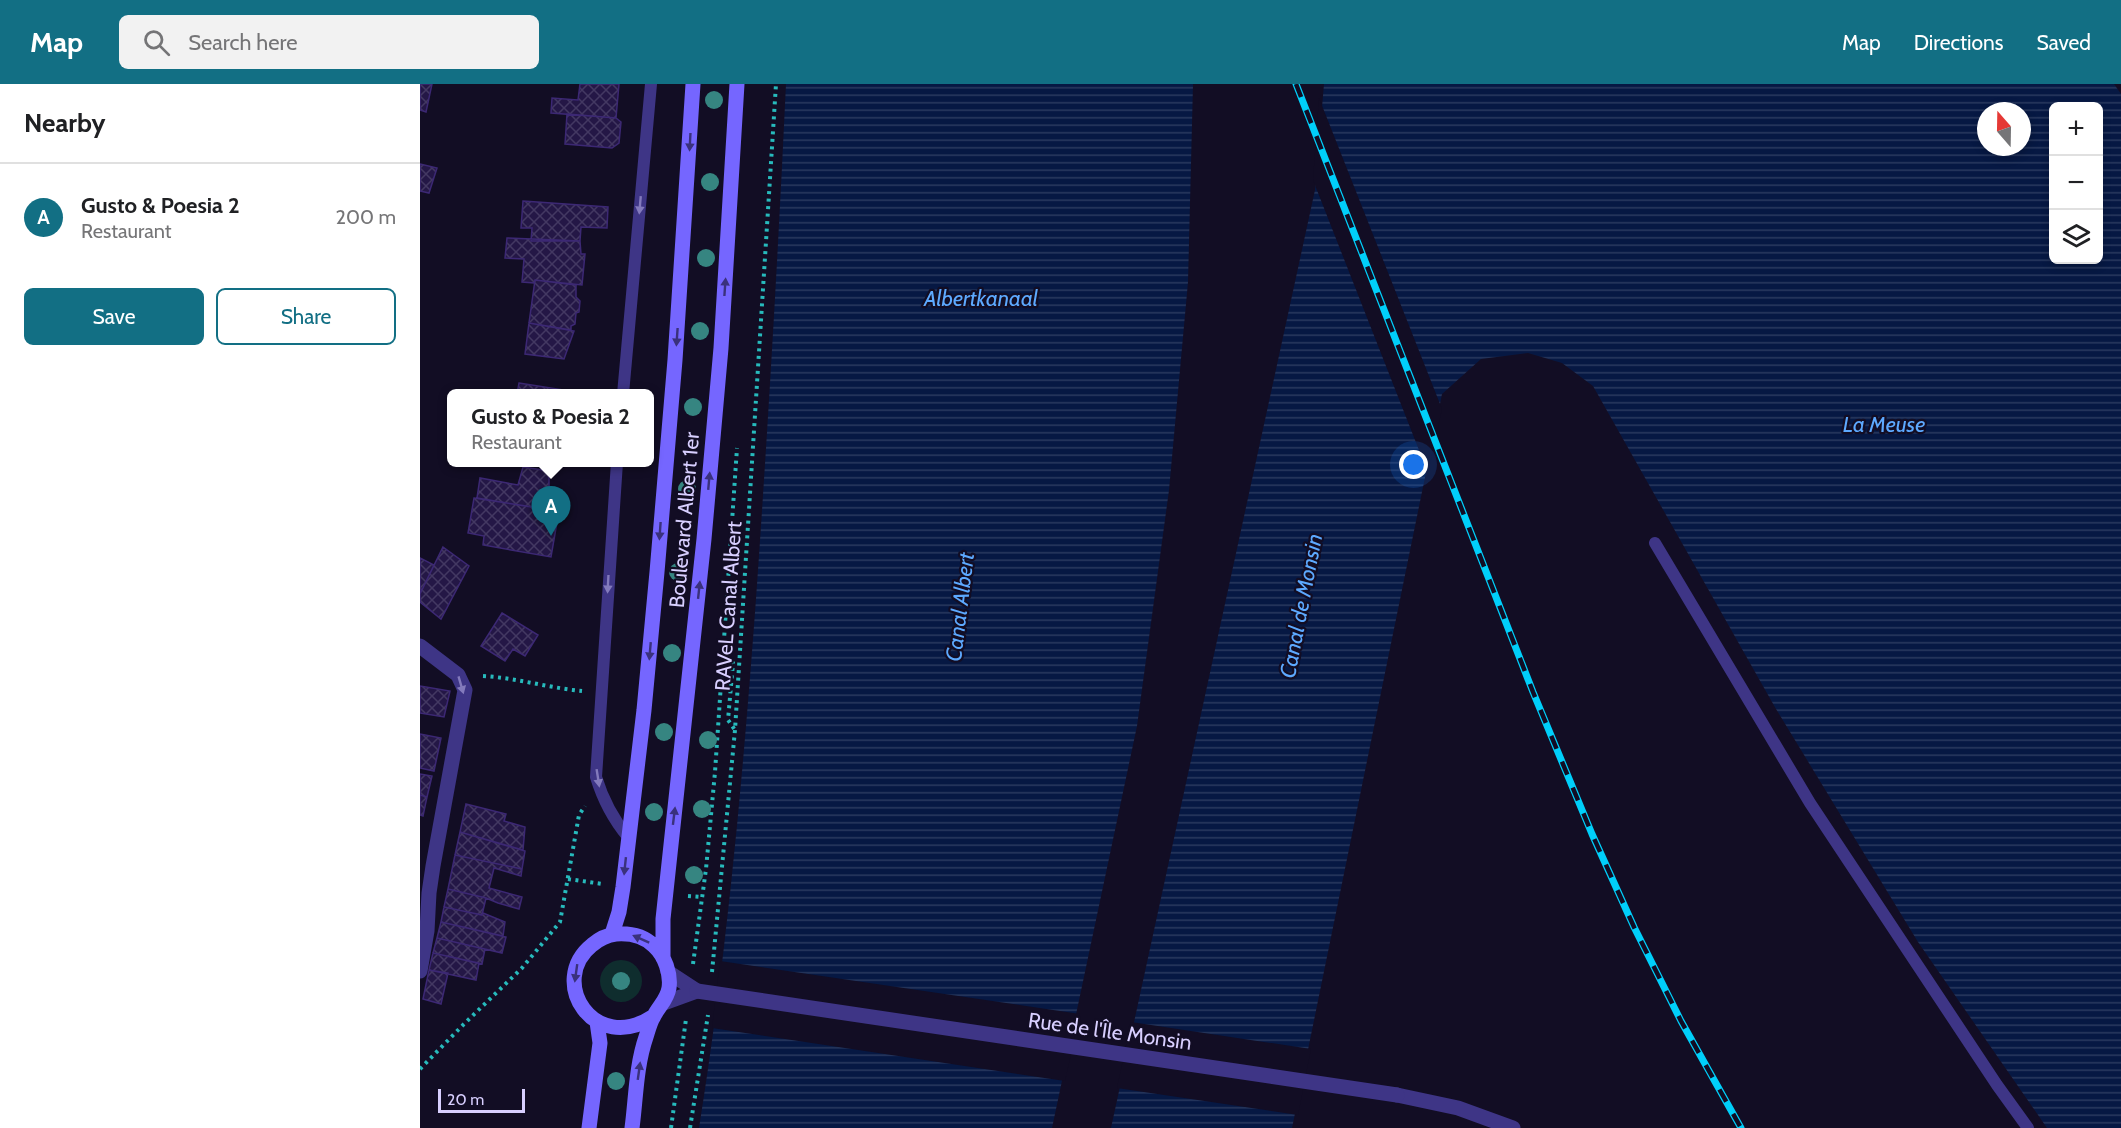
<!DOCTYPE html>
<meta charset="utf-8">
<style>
body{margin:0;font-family:Cabin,sans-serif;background:#f2f2f2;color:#202124}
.controls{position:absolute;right:18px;top:18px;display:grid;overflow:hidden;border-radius:9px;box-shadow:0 3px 9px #0003}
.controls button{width:54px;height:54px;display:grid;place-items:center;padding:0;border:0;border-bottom:2px solid #e0e0e0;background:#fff;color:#202124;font:30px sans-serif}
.compass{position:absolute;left:1557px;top:18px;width:54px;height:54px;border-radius:50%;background:#fff;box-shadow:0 3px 9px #0003;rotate:340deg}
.scale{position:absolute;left:18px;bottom:15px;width:87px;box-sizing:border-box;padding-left:6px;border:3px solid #d8cfff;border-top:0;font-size:16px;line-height:21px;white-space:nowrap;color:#d8cfff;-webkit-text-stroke:4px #120d24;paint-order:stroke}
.you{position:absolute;left:994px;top:381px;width:21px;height:21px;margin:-15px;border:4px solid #fff;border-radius:50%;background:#1a73e8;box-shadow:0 0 0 9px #1a73e833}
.badge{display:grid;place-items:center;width:39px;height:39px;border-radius:50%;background:#126f84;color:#fff;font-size:20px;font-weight:700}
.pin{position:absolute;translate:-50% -50px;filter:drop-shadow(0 2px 3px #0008)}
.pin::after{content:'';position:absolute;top:32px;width:21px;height:18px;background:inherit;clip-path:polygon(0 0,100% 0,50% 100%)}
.popup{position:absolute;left:27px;top:305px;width:207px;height:78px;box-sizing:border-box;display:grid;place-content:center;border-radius:9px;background:#fff;filter:drop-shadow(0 2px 4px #0005);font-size:20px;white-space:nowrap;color:#757577}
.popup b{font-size:22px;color:#202124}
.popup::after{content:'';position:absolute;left:50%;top:100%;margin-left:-12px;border:12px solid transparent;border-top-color:#fff}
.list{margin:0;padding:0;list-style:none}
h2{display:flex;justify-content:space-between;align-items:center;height:78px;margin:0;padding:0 24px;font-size:26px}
h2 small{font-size:20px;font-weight:400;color:#757577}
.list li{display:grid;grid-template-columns:39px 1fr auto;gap:18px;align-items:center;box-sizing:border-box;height:108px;padding:0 24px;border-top:2px solid #e0e0e0}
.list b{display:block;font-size:22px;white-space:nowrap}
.list p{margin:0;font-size:20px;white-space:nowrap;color:#757577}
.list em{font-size:20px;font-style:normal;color:#757577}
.actions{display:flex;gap:12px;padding:18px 24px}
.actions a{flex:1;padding:14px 0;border:2px solid #126f84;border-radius:9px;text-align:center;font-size:21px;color:#126f84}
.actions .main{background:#126f84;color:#fff}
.icon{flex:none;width:33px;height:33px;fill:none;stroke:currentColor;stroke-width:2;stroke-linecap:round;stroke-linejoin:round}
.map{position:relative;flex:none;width:1701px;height:1044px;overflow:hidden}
header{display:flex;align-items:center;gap:36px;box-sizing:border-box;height:84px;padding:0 30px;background:#126f84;color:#fff}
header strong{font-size:28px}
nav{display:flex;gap:33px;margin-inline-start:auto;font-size:21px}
.search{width:420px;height:54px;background:#f2f2f2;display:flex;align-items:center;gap:15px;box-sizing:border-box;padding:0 21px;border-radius:9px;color:#757577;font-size:22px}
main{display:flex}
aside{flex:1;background:#fff}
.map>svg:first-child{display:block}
.grass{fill:#0f2d2e}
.water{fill:url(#water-rules);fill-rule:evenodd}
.pier{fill:#120d24}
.building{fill:url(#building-cross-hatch);stroke:#3c2874;stroke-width:1.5}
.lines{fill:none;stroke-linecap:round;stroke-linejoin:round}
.path{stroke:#27babc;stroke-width:4;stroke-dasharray:3 4.5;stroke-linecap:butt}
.service{stroke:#3e3586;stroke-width:12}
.minor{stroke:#3e3586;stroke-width:15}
.tertiary{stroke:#3e3586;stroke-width:15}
.secondary{stroke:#7566ff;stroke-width:15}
.rail-casing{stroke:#00cffa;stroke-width:7}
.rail{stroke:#120d24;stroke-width:4.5;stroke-dasharray:14;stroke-linecap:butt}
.tertiary-bridge{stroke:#3e3586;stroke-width:15}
.tree{fill:#368581}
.oneway{fill:#3a317c}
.oneway2{fill:#837abc}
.labels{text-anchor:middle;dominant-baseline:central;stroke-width:4.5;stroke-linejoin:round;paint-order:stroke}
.street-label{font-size:21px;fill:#d8cfff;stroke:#120d24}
.water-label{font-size:22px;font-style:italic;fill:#5da9ff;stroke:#120d24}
</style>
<header>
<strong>Map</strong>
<div class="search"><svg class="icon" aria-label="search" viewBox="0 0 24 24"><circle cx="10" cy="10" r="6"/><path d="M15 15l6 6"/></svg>Search here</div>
<nav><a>Map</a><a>Directions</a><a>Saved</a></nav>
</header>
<main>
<aside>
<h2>Nearby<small></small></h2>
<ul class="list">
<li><span class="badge">A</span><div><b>Gusto &amp; Poesia 2</b><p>Restaurant</p></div><em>200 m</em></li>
</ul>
<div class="actions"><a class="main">Save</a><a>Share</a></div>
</aside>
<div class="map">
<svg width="1701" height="1044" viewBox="0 0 1701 1044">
<defs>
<pattern id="water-rules" width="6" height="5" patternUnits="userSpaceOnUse" patternTransform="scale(1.5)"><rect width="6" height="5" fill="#061843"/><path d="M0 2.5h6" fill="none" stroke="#2a395f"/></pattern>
<pattern id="building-cross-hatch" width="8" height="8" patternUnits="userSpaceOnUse" patternTransform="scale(1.5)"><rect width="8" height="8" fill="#241746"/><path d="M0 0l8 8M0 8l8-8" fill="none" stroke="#433862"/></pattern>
</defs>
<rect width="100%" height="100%" fill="#120d24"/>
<path class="grass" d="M180 897a21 21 0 1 1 42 0a21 21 0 1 1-42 0Z"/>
<path class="water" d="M366,0H773L768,198L749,406L717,642L632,1044H279C307,869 323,692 336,515C348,344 358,172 366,0Z
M904,0H1694L1701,10V1044H1627L1498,858L1356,625L1173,302L1142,279L1108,269L1061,275L1022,310L872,1044H691L895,106ZM1634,22H1678V176H1634ZM1566,27H1602V63H1566Z"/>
<path class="pier" d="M899,14L1022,325L1008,389L893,96Z
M300,877L660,930L645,997L292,944Z
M711,938L891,965L878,1031L697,1004Z"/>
<path class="building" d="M0,0H12L6,28L0,26Z
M160,0H199L196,34L131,29L132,14L158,16Z
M147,30L196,34L201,38L199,59L192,64L145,60Z
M0,80L17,84L9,109L0,107Z
M103,117L188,123L187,144L161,143L160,157H111L112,144H101Z
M87,154L160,157L161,170H165L162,201L115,196L114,199L102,198L104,175L85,174Z
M115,196L156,201V213L160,217L159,228L156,229L155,240L151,242V246L109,239Z
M109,239L154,247L144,275L105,270Z
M99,299L144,306L143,310H97Z
M103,383L129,387V406L123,425L57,414L60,394L98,401Z
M54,414L139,427L131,473L63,461L64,452L48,449Z
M23,463L49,482L21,535L0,518V510Z
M0,474L14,481L0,510Z
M82,529L118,551L105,572L93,565L85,577L61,562Z
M0,602L30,607L24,633L0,629Z
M0,650L21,654L14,687L0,684Z
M0,690L12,692L7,713L0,711Z
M0,711L7,713L3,732L0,731Z
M46,720L86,730L84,737L105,743L103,766L40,748Z
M40,748L105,767L102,785L35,771Z
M35,771L102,785L101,792L74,784L69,804L102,813L99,825L78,819L66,814L28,805Z
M28,805L66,814L62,831L24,823Z
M24,823L62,831L63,829L85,838L83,852L21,838Z
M21,838L86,853L82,869L17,854Z
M17,854L65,865L62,880L13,869Z
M13,869L59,879L56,896L9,886Z
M9,886L28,889L21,920L3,915Z"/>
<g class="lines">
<path class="path" d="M303,578L313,579L308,636L315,646
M63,592C97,594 129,604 162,607
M148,795L183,800
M268,812L282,813
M273,880L286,785L295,688L317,364
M292,888L315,646L356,0
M0,985L44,940L102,884L140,838L159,731L165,722
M251,1044L266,935
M270,1044L288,931"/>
<path class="service" d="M203,310L231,0
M197,378L176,693C183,716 193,735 208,753
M1235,459L1390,719L1577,1001L1608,1044"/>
<path class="minor" d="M0,562L38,591L45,606L13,782L9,809L7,847L0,887"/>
<path class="tertiary" d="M248,888L277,907
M244,919L277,907
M977,1011L1038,1024L1093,1044"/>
<path class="secondary" d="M192,850L199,828L203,803L224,626L237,488L255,276L273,0
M243,874V835L284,455L301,264L317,0
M169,1044L180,959L177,938
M212,1044C216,1014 216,982 226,953C228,947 230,938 234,932C239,922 247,916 249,904C251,890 245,872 234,862C224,852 210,849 196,850C187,851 179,855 172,861C127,897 174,972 234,932"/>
<g class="rail-casing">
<path id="rail" d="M876,0L1113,608L1172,750L1214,843L1261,937L1321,1044"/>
</g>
<use href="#rail" class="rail"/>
<path class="tertiary-bridge" d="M277,907L977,1011"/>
</g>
<g class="tree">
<circle cx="294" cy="16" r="9"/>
<circle cx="290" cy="98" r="9"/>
<circle cx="286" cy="174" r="9"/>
<circle cx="280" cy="247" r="9"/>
<circle cx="273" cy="323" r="9"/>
<circle cx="267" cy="405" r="9"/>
<circle cx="258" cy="488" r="9"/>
<circle cx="252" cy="569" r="9"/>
<circle cx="244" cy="648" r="9"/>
<circle cx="288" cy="656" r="9"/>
<circle cx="282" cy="725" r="9"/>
<circle cx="234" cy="728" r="9"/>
<circle cx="274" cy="791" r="9"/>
<circle cx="201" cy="897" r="9"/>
<circle cx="196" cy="997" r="9"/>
</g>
<defs><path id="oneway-solid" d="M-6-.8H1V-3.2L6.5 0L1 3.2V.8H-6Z" transform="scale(1.5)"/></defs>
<g class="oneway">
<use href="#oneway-solid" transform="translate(270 58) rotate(93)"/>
<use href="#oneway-solid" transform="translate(305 203) rotate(-86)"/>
<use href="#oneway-solid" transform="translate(257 253) rotate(94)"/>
<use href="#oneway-solid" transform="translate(289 397) rotate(-85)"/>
<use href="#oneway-solid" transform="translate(240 447) rotate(94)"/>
<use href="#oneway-solid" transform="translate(279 506) rotate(-84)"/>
<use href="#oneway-solid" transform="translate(230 567) rotate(95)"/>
<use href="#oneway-solid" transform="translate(254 732) rotate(-83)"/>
<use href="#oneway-solid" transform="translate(205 782) rotate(96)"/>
<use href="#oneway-solid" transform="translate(221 855) rotate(-156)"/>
<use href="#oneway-solid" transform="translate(156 889) rotate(98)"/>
<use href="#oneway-solid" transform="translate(219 987) rotate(-82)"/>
</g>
<g class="oneway2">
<use href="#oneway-solid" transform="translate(220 121) rotate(95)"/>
<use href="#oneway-solid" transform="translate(188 500) rotate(93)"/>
<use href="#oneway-solid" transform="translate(41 601) rotate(74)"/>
<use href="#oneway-solid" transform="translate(178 694) rotate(81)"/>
</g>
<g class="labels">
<g class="street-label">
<text transform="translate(264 436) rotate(-85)">Boulevard Albert 1er</text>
<text transform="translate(308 522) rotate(-86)">RAVeL Canal Albert</text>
<text transform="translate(690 947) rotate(8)">Rue de l'Île Monsin</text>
</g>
<g class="water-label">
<text x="561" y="214">Albertkanaal</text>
<text x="1464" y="340">La Meuse</text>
<text transform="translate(881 522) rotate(-79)">Canal de Monsin</text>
<text transform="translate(540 523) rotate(-83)">Canal Albert</text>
</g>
</g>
</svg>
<div class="controls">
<button>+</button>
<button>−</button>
<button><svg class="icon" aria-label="layers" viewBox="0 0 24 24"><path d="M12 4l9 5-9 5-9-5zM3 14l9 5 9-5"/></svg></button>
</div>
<svg class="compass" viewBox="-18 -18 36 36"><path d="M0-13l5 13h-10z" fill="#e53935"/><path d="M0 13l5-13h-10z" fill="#757577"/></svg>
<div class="scale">20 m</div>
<div class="you"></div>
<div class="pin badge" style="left:131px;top:452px">A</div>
<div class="popup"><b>Gusto &amp; Poesia 2</b>Restaurant</div>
</div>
</main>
